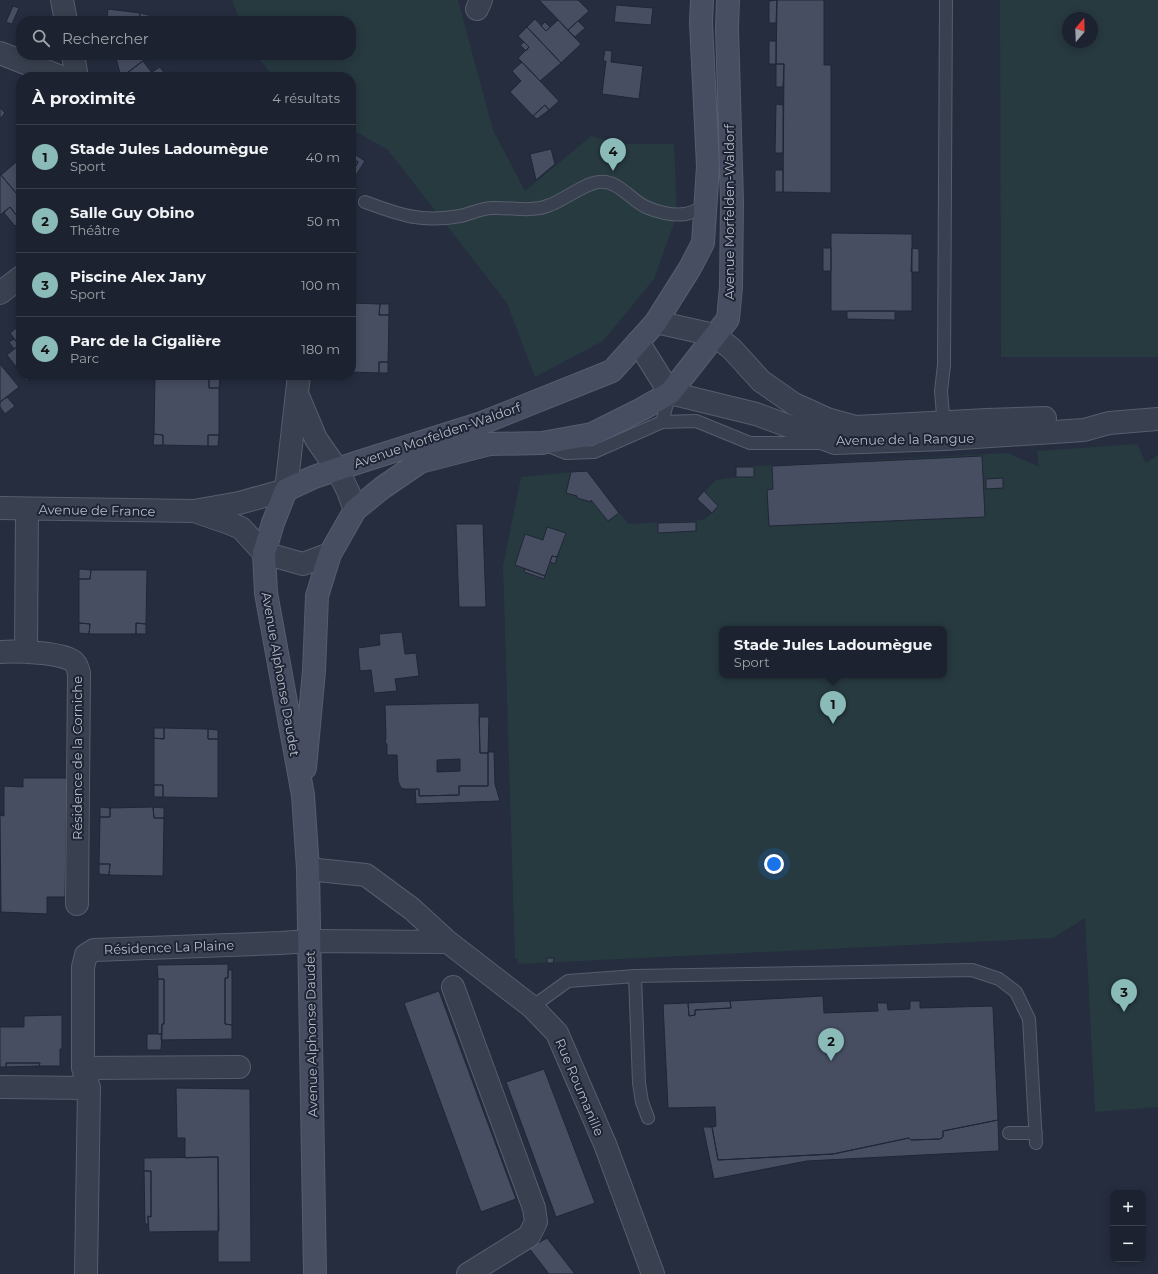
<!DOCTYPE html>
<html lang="fr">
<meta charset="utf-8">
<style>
body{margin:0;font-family:Montserrat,sans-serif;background:#252a37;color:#f1f3f6}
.controls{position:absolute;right:12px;bottom:12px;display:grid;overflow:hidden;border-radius:8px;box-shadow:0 2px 10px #0003}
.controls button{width:36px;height:36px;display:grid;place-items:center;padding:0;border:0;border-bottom:1px solid #3a3f4b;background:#1c222f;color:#f1f3f6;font:20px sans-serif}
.compass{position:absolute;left:1062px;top:12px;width:36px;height:36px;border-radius:50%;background:#1c222f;box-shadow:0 2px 10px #0003;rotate:19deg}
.you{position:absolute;left:774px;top:864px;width:14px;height:14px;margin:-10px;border:3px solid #fff;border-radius:50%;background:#1a73e8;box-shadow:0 0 0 6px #1a73e833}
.badge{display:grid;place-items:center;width:26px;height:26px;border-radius:50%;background:#8bbbb9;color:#111;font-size:13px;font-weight:700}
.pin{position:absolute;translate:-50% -33px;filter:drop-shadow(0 1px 2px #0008)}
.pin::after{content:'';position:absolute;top:21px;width:14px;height:12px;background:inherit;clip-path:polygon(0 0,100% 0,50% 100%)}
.popup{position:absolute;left:719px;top:626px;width:228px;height:52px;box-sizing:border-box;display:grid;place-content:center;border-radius:8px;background:#1c222f;filter:drop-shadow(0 1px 3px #0005);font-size:13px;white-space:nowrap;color:#a0a4aa}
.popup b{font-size:15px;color:#f1f3f6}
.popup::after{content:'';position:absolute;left:50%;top:100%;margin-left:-8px;border:8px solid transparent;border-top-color:#1c222f}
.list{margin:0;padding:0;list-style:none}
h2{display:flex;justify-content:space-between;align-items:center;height:52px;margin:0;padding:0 16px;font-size:17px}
h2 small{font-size:13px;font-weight:400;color:#a0a4aa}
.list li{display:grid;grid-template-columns:26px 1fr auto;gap:12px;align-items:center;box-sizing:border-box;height:64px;padding:0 16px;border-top:1px solid #3a3f4b}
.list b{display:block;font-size:15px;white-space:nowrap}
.list p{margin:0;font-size:13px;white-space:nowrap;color:#a0a4aa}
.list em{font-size:13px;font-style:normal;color:#a0a4aa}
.icon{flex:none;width:22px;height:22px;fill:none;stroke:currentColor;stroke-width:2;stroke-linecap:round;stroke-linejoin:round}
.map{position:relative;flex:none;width:1158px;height:1274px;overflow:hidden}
.search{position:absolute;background:#1c222f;box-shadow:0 2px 10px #0003;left:16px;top:16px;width:340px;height:44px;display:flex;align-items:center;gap:10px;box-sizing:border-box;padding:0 14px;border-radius:16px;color:#a0a4aa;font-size:15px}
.panel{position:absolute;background:#1c222f;box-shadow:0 2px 10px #0003;left:16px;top:72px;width:340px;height:308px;border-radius:16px}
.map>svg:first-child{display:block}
.green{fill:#273a40;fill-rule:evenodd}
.building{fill:#474e62;stroke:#202636;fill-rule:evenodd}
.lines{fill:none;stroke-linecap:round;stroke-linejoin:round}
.service-casing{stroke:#575d6c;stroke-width:14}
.minor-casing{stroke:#575d6c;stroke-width:24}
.tertiary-casing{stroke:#575d6c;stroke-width:24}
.secondary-casing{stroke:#575d6c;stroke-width:24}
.service{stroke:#39404f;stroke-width:12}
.minor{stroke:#39404f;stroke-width:22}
.tertiary{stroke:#39404f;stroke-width:22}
.secondary{stroke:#474e61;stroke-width:22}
.labels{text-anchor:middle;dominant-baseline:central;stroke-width:4;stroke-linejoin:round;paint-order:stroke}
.street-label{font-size:13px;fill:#b6bbc9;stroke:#1e2434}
</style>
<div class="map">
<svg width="1158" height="1274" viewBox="0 0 1158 1274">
<rect width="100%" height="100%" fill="#252d3f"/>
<path class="green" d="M232,0H458L493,130L525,191L591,136L619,144H674L677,215L654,279L603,341L535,377L507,303L388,150L351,129V77H274L256,55H351V21H240Z
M1000,0H1158V357H1001ZM1068,18H1092V42H1068Z
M1137,444L1146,463L1158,455V1107L1095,1112L1085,918L1053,938L518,964V959H515L503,566L521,477L571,472L619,513L629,524L704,520L712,513L697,499L716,480L736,477V467L1008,453L1039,467L1037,451ZM722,629H944V675H722Z"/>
<path class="building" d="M539,0H578L589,11L568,30Z
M777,0H824V65H831V193L783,192L784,64H776Z
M777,0L776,23H769V1Z
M616,5L653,8L651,25L614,22Z
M13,6L19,8L12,24L6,22Z
M108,9L140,13L139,21H107Z
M140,13L149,15V21H139Z
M535,19L546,31L558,20L581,44L561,63L527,27Z
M578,21L585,28L575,37L568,30Z
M545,22L550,27L546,31L541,26Z
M527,27L561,63L540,81L518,58L529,47L518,36Z
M769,41H776V64H769Z
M524,42L529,47L526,51L520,45Z
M605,50L612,51L611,62L643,66L639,99L602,94L606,61H603Z
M125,55H146L147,58L121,77L116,58Z
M143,61L155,77H122Z
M522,62L559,101L549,110L545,105L533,116L510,92L521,81L512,71Z
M776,64H784L783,87H776Z
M160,67L167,77H155L152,72Z
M176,72L180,77H169Z
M776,104L783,105V153H775Z
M545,105L549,110L537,119L533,116Z
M0,108L5,113L0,119Z
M551,149L555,164L536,180L530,154Z
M351,152L365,161L351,183V175L358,162L351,158Z
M21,158V199L1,175Z
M351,158L358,162L351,175Z
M775,170H783V192H775Z
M0,175H1L21,199V221L10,207L0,215Z
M10,207L21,221L15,226L4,213Z
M831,233L912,234V311H831Z
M823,248H831V271H823Z
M912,248L919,249V272H911Z
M351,303L380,304L379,315H389L388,362H379V373L351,372Z
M380,304H389V315H379Z
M847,311H895V320L847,319Z
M20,325L21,326V373L7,355L19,345L10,333Z
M14,339L19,345L14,349L9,342Z
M379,362H388V373H379Z
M0,364L19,387L0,402Z
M22,375H34L27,381Z
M155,376L209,377V388H219V435H208V446L163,445V435L154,434Z
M209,377L220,378L219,388H209Z
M7,397L15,406L5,414L0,407V402Z
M154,434L163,435V445H153Z
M208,435H219L218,446H208Z
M982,456L985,517L769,526L767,490L773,489L772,466Z
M736,467H754V477H736Z
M587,471L619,513L608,521L591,500V502L577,498V496L566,493L571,472Z
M1003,478V488L986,489V479Z
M704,491L718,506L712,513L697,499Z
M696,522V531L658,533V523Z
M456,524H483L486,607H459Z
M547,527L566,533L557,557L552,556L545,576L515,565L525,534L543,540Z
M552,556L557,557L555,564L550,562Z
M79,569L91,570L90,579H79Z
M525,569L545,576L544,579L524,572Z
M91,570H147L146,624L136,623V634H89L90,624L79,623V579H90Z
M79,623L90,624L89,634L79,633Z
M136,623L146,624V634H136Z
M402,632L405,654L416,653L419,676L395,679L397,691L374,693L371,670L360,671L358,648L380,645L379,634Z
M479,703L480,753H488V786H459V795L419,796V789H405L401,788L398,781L397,755H387V744L385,743L386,738L385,705ZM460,759V771L437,772V760Z
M479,717H489L488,753H480Z
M154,728H164V739L154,738Z
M164,728L208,729V739H218V798L163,797V785H154V738L164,739Z
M208,729L218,730V739H208Z
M488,752H494L495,784L500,801L416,804L415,789H419V796L459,795V786H488Z
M23,778H67L65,897H47V914L1,912L0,815L4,816V786L23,787Z
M154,785H163V797H154Z
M100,807L110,808V817H100Z
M153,807L154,818H164L163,876L109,875L110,864H99L100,817H110V808Z
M153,807L164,808V818H154Z
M99,864H110L109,875L99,874Z
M547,958H554L553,963H547Z
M228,964V978H225V1024L232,1025V1039L161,1040L162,1024H164V979H158L157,965Z
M228,970H232V1025L225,1024V978H228Z
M158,979H164V1024H162V1034H158Z
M439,991L516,1199L481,1212L404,1003Z
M823,996L824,1013L878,1011L877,1003H887L888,1010L910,1009V1001H920V1008L993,1006L998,1120L943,1131V1137L940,1139L911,1140L909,1138L833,1154L718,1160L712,1127L716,1126L715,1107L668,1108L663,1004L688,1003L689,1016L695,1015V1010L731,1008L730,1001Z
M730,1001L731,1008L695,1010V1015L689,1016L688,1003Z
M62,1015V1049H60V1066H39L40,1063H6V1067H0V1027H24V1016Z
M147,1034H162L161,1050H147Z
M6,1063H40L39,1066L6,1067Z
M544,1069L595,1203L556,1217L506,1082Z
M176,1088L250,1089L251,1262H218V1157L185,1158V1138H177Z
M998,1120L999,1151L807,1161L714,1179L703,1127H712L718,1160L833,1154L909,1138L911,1140L940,1139L943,1137V1131Z
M218,1157L219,1231L149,1232L148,1216L151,1217V1171H144V1158Z
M144,1171H151V1217L148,1216V1224H145Z
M547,1238L575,1274H549L529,1248Z"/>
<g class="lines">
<g class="service-casing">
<path id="service" d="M365,202C400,215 422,223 460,216C470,214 482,208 492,208C512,207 531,213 550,205C564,200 585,183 599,182C619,180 630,200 646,207C657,212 673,216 685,214C691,213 699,209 705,207
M662,422L670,393
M944,427L941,391L944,365L946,0
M546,445L566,453L594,452L662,422L696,421L750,443H818
M635,976L639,1083L642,1102L648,1118
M532,1007L568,981L635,976L972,970L999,979L1016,992L1029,1019L1036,1143
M1009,1133H1036"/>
</g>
<g class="minor-casing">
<path id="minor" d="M62,0L66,21
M477,9L481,0
M0,53L61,77
M73,55L77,77
M0,293L21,277
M298,396L316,439L337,469L348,491L355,510
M0,508L194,511L239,503L286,490L299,375
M197,512L229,523L241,528L264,553L303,564L330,554
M26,651L27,509
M0,652C15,651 64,652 74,662C77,664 78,670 79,673L77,904
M308,869L366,875L412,909L448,942L532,1007L557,1033L605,1144L653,1274
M453,987L534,1208L536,1222L529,1236L468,1274
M83,1068L239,1067
M0,1087L89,1088
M86,1274L89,1088L83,1068V967L86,955L94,950L280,943L309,941L448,942"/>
</g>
<g class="tertiary-casing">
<path id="tertiary" d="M656,322L714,335L732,349L761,381L794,404L827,419L856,427L987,420L1045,418
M638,342L670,393L756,414L835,443L945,439L1084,430L1109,423L1158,419"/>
</g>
<g class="secondary-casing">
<path id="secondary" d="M305,768L314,671L317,596L330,554L355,510L382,488L420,462L490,444L542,443L592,434L642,409L670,393L728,319L731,287L732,202L727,28L728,0
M315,1274L308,869L303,795L266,593L264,553L273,523L286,490L314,477L359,462L482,423L612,371L656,322L690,268L703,243L708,166L701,22L702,0"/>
</g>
<use href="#service" class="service"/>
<use href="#minor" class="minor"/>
<use href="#tertiary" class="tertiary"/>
<use href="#secondary" class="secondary"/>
</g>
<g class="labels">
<g class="street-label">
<text transform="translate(729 212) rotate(-90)">Avenue Morfelden-Waldorf</text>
<text transform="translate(437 435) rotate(-19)">Avenue Morfelden-Waldorf</text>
<text transform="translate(905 439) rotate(-1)">Avenue de la Rangue</text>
<text transform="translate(97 510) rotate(1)">Avenue de France</text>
<text transform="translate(281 674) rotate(80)">Avenue Alphonse Daudet</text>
<text transform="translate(77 758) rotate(-90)">Résidence de la Corniche</text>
<text transform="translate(169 947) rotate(-2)">Résidence La Plaine</text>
<text transform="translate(311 1034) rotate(-91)">Avenue Alphonse Daudet</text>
<text transform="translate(580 1087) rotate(67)">Rue Roumanille</text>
</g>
</g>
</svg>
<div class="controls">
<button>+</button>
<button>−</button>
</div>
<svg class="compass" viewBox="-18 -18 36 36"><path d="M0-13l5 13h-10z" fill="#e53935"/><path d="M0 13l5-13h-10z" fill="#a0a4aa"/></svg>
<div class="you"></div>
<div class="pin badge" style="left:833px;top:724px">1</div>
<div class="popup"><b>Stade Jules Ladoumègue</b>Sport</div>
<div class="pin badge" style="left:831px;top:1061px">2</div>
<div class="pin badge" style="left:1124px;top:1012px">3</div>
<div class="pin badge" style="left:613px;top:171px">4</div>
<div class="search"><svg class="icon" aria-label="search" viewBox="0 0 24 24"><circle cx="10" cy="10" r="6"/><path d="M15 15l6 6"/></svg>Rechercher</div>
<section class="panel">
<h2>À proximité<small>4 résultats</small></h2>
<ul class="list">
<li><span class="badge">1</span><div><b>Stade Jules Ladoumègue</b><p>Sport</p></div><em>40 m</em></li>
<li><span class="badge">2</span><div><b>Salle Guy Obino</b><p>Théâtre</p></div><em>50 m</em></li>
<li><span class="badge">3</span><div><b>Piscine Alex Jany</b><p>Sport</p></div><em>100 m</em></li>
<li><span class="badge">4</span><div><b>Parc de la Cigalière</b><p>Parc</p></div><em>180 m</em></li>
</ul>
</section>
</div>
